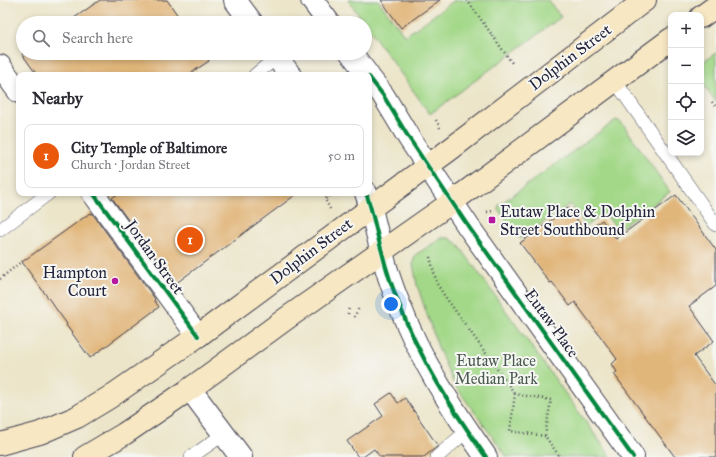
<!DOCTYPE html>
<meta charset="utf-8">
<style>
body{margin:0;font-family:"IM FELL Great Primer",serif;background:#f2f2f3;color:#2b2b33}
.controls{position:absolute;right:12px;top:12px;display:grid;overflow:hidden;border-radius:8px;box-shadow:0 2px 6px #0003}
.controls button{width:36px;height:36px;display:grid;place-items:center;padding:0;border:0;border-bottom:1px solid #e1e1e2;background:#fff;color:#2b2b33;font:20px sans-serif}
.you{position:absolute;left:391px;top:304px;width:14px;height:14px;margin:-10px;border:3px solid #fff;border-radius:50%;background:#1a73e8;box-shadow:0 0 0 6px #1a73e833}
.badge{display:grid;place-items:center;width:26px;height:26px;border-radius:50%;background:#ea580c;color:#fff;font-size:13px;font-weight:700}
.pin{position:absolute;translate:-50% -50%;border:2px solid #fff;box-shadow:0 1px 4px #0006}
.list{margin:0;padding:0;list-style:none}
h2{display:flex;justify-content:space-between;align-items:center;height:52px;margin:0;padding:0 16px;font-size:17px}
h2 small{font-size:13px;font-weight:400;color:#7c7c81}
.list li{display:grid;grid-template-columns:26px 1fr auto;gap:12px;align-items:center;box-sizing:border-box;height:64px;margin:0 8px 8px;padding:0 8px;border:1px solid #e1e1e2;border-radius:8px}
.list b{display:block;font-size:15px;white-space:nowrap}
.list p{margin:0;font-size:13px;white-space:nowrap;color:#7c7c81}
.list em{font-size:13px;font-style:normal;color:#7c7c81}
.icon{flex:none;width:22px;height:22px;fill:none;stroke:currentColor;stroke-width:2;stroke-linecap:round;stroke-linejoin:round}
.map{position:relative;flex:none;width:716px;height:457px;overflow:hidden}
.search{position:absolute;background:#fff;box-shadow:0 2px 6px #0003;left:16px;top:16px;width:356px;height:44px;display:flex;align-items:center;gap:10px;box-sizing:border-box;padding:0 14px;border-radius:22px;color:#7c7c81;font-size:15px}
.panel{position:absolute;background:#fff;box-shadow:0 2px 6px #0003;left:16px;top:72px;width:356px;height:124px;border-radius:8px}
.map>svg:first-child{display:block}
.green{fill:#a3d888;stroke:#627d62}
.building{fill:#e1b67a}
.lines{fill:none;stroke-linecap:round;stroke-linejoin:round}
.service-casing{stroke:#403f50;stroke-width:14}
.minor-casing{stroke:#403f50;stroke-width:24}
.tertiary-casing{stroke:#403f50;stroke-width:24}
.secondary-casing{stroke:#403f50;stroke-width:24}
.path{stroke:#403f50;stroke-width:2.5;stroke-dasharray:1 3;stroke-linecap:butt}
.service{stroke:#fff;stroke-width:13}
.minor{stroke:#fff;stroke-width:22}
.tertiary{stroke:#fff;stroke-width:22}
.secondary{stroke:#f7e8c3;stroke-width:22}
.cycleway-casing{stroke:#f6f6f2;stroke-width:6}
.cycleway{stroke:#00873e;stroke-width:4}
.poi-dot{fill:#b5179e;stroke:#f6f6f2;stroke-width:1.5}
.labels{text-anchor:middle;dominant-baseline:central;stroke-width:4;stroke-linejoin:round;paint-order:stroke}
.street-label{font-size:16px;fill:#22223b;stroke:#f6f6f2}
.poi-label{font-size:16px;fill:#22223b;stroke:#f6f6f2;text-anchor:start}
.park-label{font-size:16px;fill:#495952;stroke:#f6f6f2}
</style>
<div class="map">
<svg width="716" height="457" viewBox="0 0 716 457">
<rect width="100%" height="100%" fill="#f6f6f2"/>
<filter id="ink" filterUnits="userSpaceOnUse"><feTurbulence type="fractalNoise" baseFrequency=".025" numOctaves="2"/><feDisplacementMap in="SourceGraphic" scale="8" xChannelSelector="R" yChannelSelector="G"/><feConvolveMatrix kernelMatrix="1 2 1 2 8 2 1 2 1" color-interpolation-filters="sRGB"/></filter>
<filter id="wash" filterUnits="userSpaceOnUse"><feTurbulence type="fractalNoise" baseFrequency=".012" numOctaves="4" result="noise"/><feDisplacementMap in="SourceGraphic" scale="16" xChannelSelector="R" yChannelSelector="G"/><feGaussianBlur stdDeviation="0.9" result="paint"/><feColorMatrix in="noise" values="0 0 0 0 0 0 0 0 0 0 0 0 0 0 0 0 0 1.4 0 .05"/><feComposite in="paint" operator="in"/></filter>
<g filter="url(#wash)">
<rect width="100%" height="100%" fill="#ece5c9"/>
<path class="green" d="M348,0H378L405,36L455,0H548L561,17L430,114Z
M716,53V102L701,81V63Z
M616,120L621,122L625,127L670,192L617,230L605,213L586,226L570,204L520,239L498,209L499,205Z
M442,238H449L458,244L611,457H507L454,384L439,350L417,285L413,264L415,255Z"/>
<g id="blocks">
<path class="building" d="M100,0H167L183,23H67Z
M381,0H440L401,28Z
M23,53H204L209,61L188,75H37L22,54Z
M119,193H298L175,284L112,198Z
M676,195L716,250V286L689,306L714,341L694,356L716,386V457H675L614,374L617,372L612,364L617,359L575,302L570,306L552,282L550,283L520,243L568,208L586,232L602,220L616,239Z
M90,213L91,214L92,213L155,299L154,300L159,307L90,358L66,325L67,324L22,262Z
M391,393L398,403L405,398L438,446L424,457H380L374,449L363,457H358L347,441L383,416L375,404Z"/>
</g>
</g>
<g filter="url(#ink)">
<use href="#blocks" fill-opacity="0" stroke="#403f50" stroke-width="1"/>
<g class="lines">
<g class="service-casing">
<path id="service" d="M255,75L277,57
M615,81L716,225
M0,230L49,193
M191,457L224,434
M437,457L468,430"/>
</g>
<g class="minor-casing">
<path id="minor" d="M0,66L19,92
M93,193L198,336
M190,389L241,457"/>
</g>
<g class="tertiary-casing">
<path id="tertiary" d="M235,0L252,23
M312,0L329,23
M274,53L290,75
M351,53L368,75
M369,77L383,95L409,138L468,226L633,457
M366,193C373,212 376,232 382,252C386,269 392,287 399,304C420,359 452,409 486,457"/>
</g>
<g class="secondary-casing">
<path id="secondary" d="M701,17L716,6
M0,444L40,433L77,417L110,397L198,336L452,148L645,0
M85,457L124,434L190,389L287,318L452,202L671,39"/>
</g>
<path class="path" d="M467,0L512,63
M712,102L716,107
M436,120L440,128
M330,196L325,199L330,209
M487,212L493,211
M430,257L437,284L444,295L515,394
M0,279L22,261
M348,314L349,307
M354,317L359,308
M545,436L510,431L515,394L551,400L545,436L560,457"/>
<use href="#service" class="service"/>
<use href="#minor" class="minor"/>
<use href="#tertiary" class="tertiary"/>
<use href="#secondary" class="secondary"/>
<g class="cycleway-casing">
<path id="cycleway" d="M369,77L383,95L409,138L468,226L633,457
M93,193L198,336
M366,193C373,212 376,232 382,252C386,269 392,287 399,304C420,359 452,409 486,457"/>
</g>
<use href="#cycleway" class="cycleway"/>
</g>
</g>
<g class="poi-dot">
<rect x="488" y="216" width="8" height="8" rx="2"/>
<circle cx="115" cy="281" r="4"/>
</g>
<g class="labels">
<g class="street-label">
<text transform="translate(570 57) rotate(-37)">Dolphin Street</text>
<text transform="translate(311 251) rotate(-37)">Dolphin Street</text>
<text transform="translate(155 257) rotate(54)">Jordan Street</text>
<text transform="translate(552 323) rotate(54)">Eutaw Place</text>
</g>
<g class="poi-label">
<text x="500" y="211">Eutaw Place &amp; Dolphin<tspan x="500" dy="18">Street Southbound</tspan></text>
<text x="107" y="272" text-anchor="end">Hampton<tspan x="107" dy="18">Court</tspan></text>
</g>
<g class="park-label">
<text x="496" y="360">Eutaw Place<tspan x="496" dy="18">Median Park</tspan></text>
</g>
</g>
</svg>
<div class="controls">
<button>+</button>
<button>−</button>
<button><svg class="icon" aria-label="locate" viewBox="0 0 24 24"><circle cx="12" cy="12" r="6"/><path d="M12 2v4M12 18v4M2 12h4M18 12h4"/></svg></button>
<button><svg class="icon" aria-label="layers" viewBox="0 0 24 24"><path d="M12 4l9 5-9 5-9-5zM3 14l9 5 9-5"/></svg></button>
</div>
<div class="you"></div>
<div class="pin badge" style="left:190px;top:240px">1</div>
<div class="search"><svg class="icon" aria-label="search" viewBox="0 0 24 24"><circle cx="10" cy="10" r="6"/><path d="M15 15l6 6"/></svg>Search here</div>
<section class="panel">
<h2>Nearby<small></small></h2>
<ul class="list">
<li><span class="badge">1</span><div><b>City Temple of Baltimore</b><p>Church · Jordan Street</p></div><em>50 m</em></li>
</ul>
</section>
</div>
